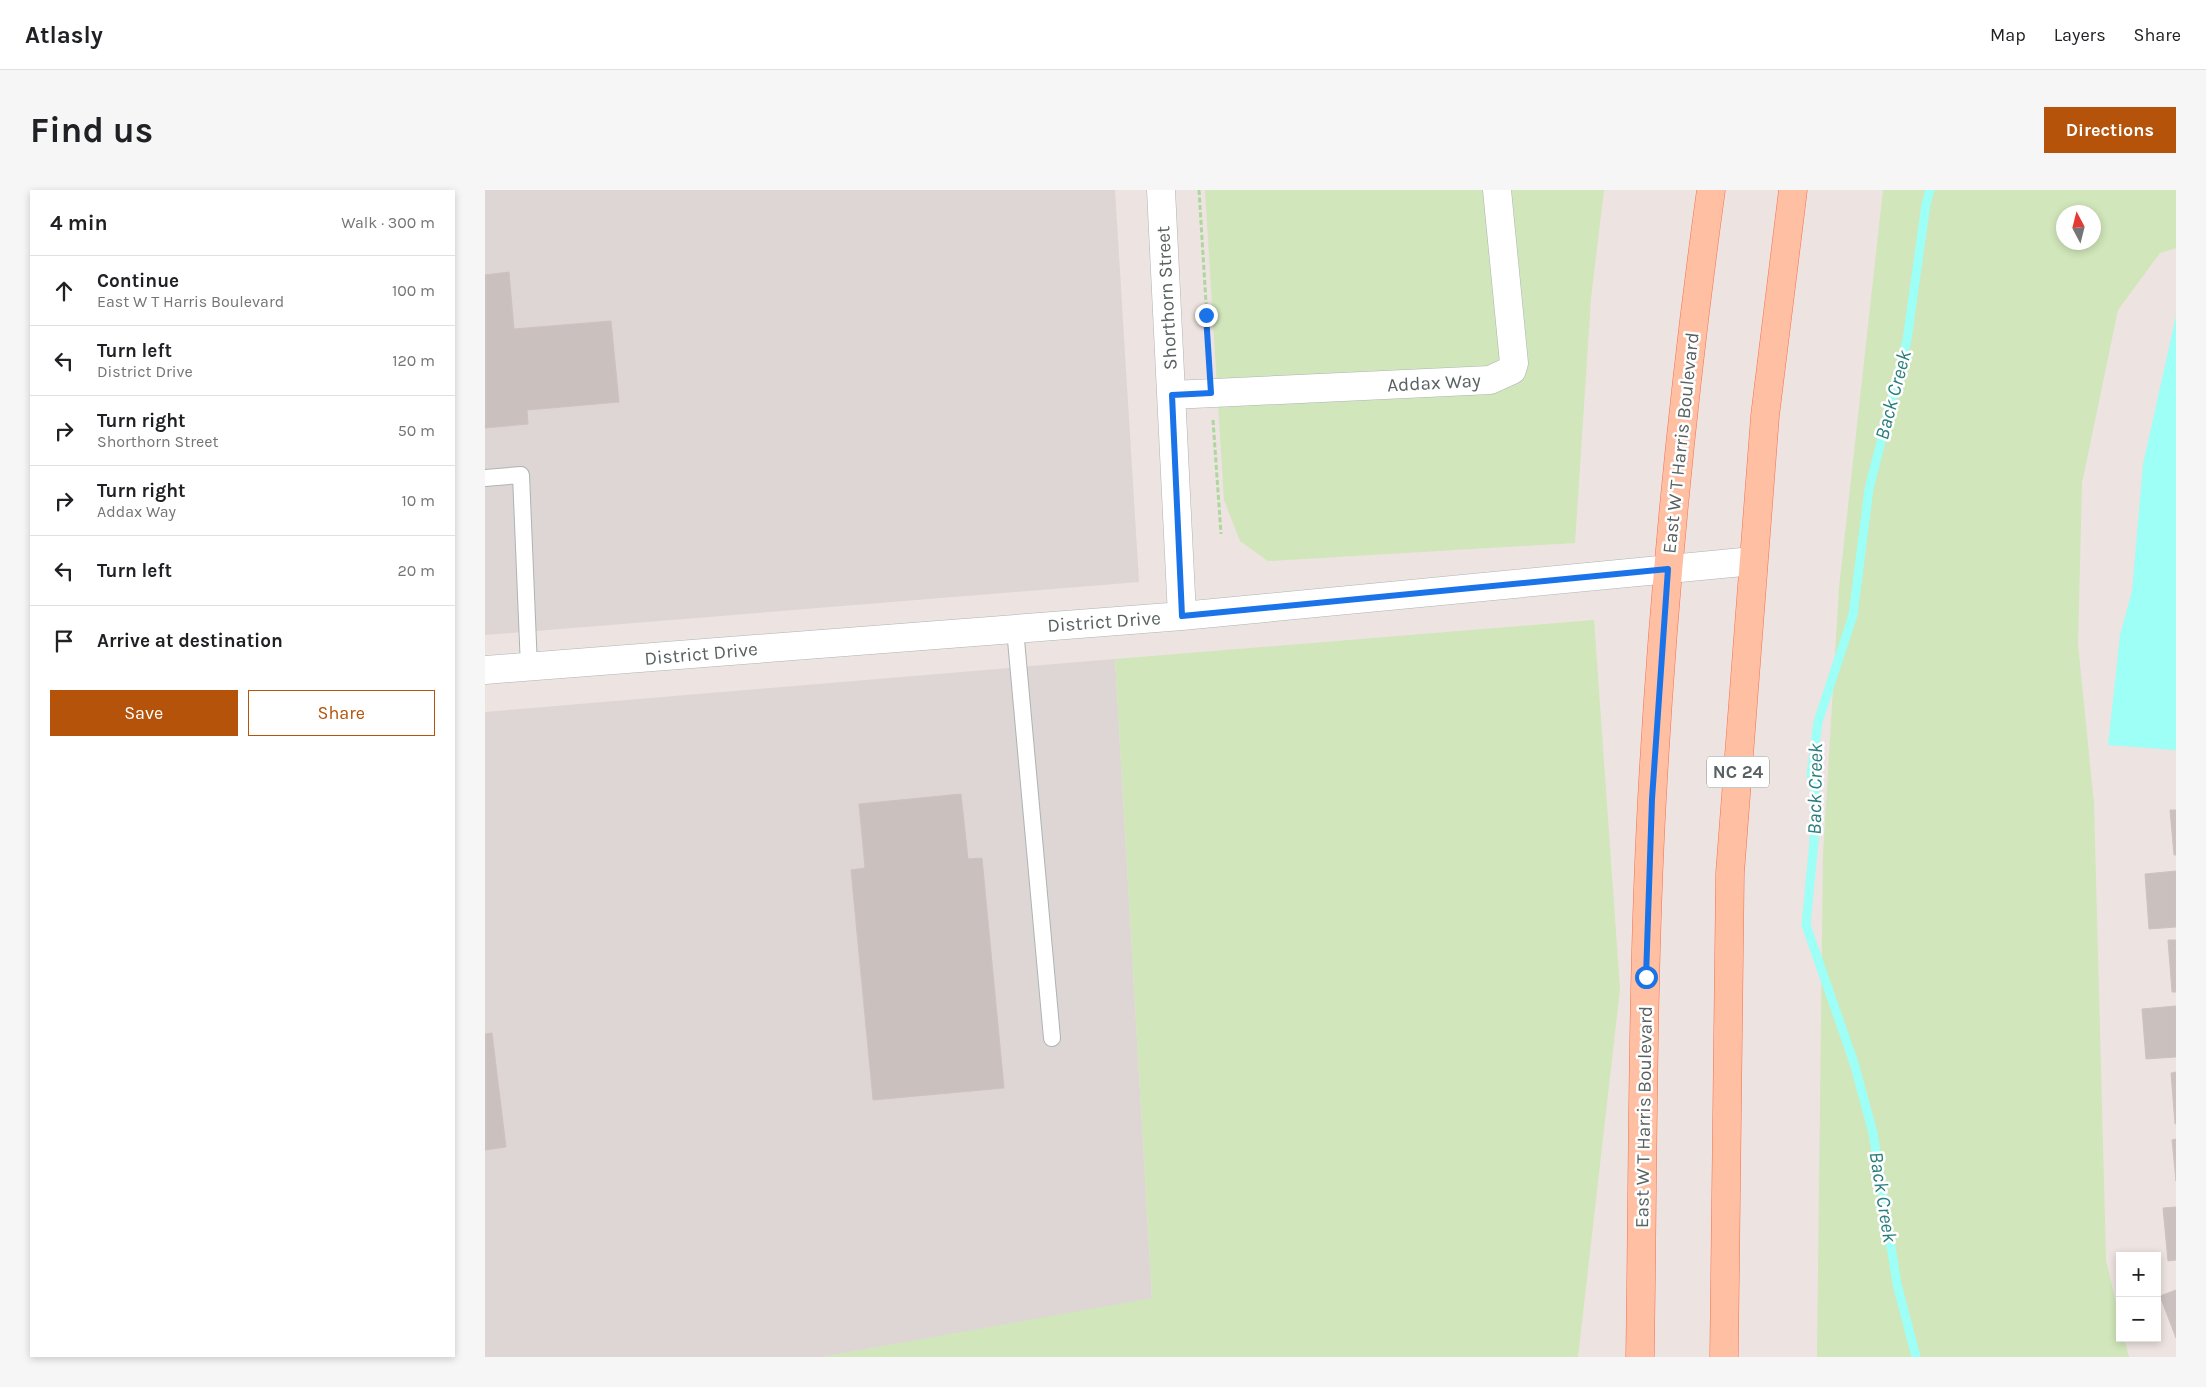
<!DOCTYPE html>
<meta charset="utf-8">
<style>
body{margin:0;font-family:Karla,sans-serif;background:#f6f6f6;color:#202124}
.controls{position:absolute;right:15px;bottom:15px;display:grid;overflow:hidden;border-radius:0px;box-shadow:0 2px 8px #0003}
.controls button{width:45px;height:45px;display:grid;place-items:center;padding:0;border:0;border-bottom:1px solid #e0e0e0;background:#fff;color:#202124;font:25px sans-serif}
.compass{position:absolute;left:1571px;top:15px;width:45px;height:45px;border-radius:50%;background:#fff;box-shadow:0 2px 8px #0003;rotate:353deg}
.stop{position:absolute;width:15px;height:15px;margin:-11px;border:4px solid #1a73e8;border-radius:50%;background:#fff}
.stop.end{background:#1a73e8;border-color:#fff;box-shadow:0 1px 5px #0008}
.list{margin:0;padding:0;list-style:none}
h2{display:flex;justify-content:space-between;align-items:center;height:65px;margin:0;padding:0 20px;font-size:21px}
h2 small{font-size:16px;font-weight:400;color:#757577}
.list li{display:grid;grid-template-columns:32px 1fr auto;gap:15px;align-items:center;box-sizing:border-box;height:70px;padding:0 20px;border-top:1px solid #e0e0e0}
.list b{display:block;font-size:19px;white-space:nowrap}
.list p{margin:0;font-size:16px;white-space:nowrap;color:#757577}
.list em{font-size:16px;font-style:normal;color:#757577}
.actions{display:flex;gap:10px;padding:15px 20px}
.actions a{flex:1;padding:11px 0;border:1px solid #b45309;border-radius:0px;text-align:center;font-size:18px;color:#b45309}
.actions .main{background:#b45309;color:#fff}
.icon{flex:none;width:28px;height:28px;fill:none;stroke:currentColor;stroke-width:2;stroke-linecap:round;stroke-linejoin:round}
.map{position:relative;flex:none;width:1691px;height:1167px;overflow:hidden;border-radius:0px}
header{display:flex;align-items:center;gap:30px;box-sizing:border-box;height:70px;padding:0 25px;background:#fff;border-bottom:1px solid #e0e0e0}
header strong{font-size:24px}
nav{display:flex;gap:28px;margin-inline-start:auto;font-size:18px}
.intro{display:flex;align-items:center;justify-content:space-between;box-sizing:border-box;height:120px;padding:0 30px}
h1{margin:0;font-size:35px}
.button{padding:12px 22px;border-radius:0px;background:#b45309;color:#fff;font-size:18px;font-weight:700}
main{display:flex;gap:30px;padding:0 30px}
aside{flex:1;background:#fff;border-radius:0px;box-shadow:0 2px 8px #0003}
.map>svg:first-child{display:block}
.industrial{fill:#ddd6d5}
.green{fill:#d1e6ba;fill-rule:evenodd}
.water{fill:#9dfff6}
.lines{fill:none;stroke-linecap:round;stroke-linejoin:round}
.stream{stroke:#9dfff6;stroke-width:9}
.building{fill:#cac1bf;stroke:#d1c1be}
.lane-casing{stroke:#acb4b4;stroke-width:18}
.street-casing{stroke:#acb4b4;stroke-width:29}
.primary-casing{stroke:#f76f4e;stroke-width:29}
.path{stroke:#add89d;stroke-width:3;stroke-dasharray:5 2.5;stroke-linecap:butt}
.lane{stroke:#fff;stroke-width:16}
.street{stroke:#fff;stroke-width:28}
.primary{stroke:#ffbfa2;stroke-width:28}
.route{stroke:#1a73e8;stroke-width:6}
.labels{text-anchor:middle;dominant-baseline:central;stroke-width:5;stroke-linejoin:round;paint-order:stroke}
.shield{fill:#fff;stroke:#8b9191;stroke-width:1}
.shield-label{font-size:18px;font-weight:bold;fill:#596262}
.street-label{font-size:19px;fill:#596262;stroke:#fff}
.water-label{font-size:20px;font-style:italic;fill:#2a7e7d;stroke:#fff}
</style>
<header>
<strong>Atlasly</strong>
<nav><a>Map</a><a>Layers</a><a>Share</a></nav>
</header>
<div class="intro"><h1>Find us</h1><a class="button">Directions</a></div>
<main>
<aside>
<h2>4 min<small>Walk · 300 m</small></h2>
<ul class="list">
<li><svg class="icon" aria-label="ahead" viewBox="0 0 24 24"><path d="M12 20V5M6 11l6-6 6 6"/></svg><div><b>Continue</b><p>East W T Harris Boulevard</p></div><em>100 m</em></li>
<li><svg class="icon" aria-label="left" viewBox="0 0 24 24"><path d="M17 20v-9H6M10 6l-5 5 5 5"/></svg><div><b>Turn left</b><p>District Drive</p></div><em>120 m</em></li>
<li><svg class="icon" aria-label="right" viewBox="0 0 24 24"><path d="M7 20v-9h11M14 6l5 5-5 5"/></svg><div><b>Turn right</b><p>Shorthorn Street</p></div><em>50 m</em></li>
<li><svg class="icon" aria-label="right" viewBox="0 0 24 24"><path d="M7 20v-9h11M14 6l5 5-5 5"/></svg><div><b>Turn right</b><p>Addax Way</p></div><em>10 m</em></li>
<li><svg class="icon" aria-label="left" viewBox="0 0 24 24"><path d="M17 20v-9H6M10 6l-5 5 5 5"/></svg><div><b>Turn left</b></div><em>20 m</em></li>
<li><svg class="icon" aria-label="arrive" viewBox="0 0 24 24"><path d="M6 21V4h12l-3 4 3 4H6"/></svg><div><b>Arrive at destination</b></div></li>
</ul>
<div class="actions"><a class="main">Save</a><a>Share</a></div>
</aside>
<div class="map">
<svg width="1691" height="1167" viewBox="0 0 1691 1167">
<rect width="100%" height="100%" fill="#ede3e0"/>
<path class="industrial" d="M0,0H630L654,392L0,445Z
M630,469L667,1109L337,1167H0V522Z"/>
<path class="green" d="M720,0H1119L1106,108L1090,353L783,371L755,351L739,310Z
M1398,0H1691V58L1675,63L1633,120L1597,293L1593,455L1609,614L1621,1070L1635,1130V1148H1639L1644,1167H1332L1338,665L1354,398ZM1608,22V52H1578V22Z
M1109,430L1135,799L1093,1167H337L667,1108L630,469Z"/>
<path class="water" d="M1691,126V560L1623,555L1635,445L1647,401L1658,274Z"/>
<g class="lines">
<path class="stream" d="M1431,1167L1412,1094L1388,943L1369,873L1321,735L1329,651L1330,595L1326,585L1333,532L1368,425L1384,299L1422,150L1441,14L1445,0"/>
</g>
<path class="building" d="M24,82L29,139L126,131L134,212L42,220L43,234L0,238V85Z
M476,604L483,669L497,668L519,898L388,910L366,680L380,678L374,614Z
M1685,620H1691V665H1689Z
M1691,681V737L1664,739L1660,684Z
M1683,750H1691V802H1687Z
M1691,816V867L1661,869L1657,819Z
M7,843L21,957L0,960V844Z
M1691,882V934H1690L1686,883Z
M1691,949V991L1687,950Z
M1691,1017V1070L1683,1071L1678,1018Z
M1691,1100V1148L1675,1106Z"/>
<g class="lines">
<g class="lane-casing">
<path id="lane" d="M0,288L36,285L44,477
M530,439L567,848"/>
</g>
<g class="street-casing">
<path id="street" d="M676,0L697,426
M687,205L1005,190L1027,180L1029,173L1012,0
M0,480L697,426L1268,371"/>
</g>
<g class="primary-casing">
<path id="primary" d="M1155,1167C1158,981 1157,794 1167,609C1178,405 1198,202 1226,0
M1239,1167L1245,683L1280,226L1308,0"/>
</g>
<path class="path" d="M714,0L725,177
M728,230L736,344"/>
<use href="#lane" class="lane"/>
<use href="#street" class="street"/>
<use href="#primary" class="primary"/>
</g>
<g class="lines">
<path class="route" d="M721,125L726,203L687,205L697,426L1183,379L1167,609L1161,787"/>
</g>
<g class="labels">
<rect class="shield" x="1222" y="566.5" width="62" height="31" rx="4"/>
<g class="shield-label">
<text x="1253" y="582">NC 24</text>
</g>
<g class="street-label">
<text transform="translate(682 108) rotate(-93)">Shorthorn Street</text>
<text transform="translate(949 193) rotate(-3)">Addax Way</text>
<text transform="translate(1196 253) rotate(-84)">East W T Harris Boulevard</text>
<text transform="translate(619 432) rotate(-4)">District Drive</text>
<text transform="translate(216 464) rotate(-5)">District Drive</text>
<text transform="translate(1159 927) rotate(-89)">East W T Harris Boulevard</text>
</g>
<g class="water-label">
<text transform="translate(1408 205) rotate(-75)">Back Creek</text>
<text transform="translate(1330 599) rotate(-89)">Back Creek</text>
<text transform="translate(1398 1007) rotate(81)">Back Creek</text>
</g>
</g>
</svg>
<div class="controls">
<button>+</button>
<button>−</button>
</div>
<svg class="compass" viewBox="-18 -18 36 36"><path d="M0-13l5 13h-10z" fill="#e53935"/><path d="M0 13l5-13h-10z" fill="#757577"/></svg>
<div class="stop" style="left:1161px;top:787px"></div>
<div class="stop end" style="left:721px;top:125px"></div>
</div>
</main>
